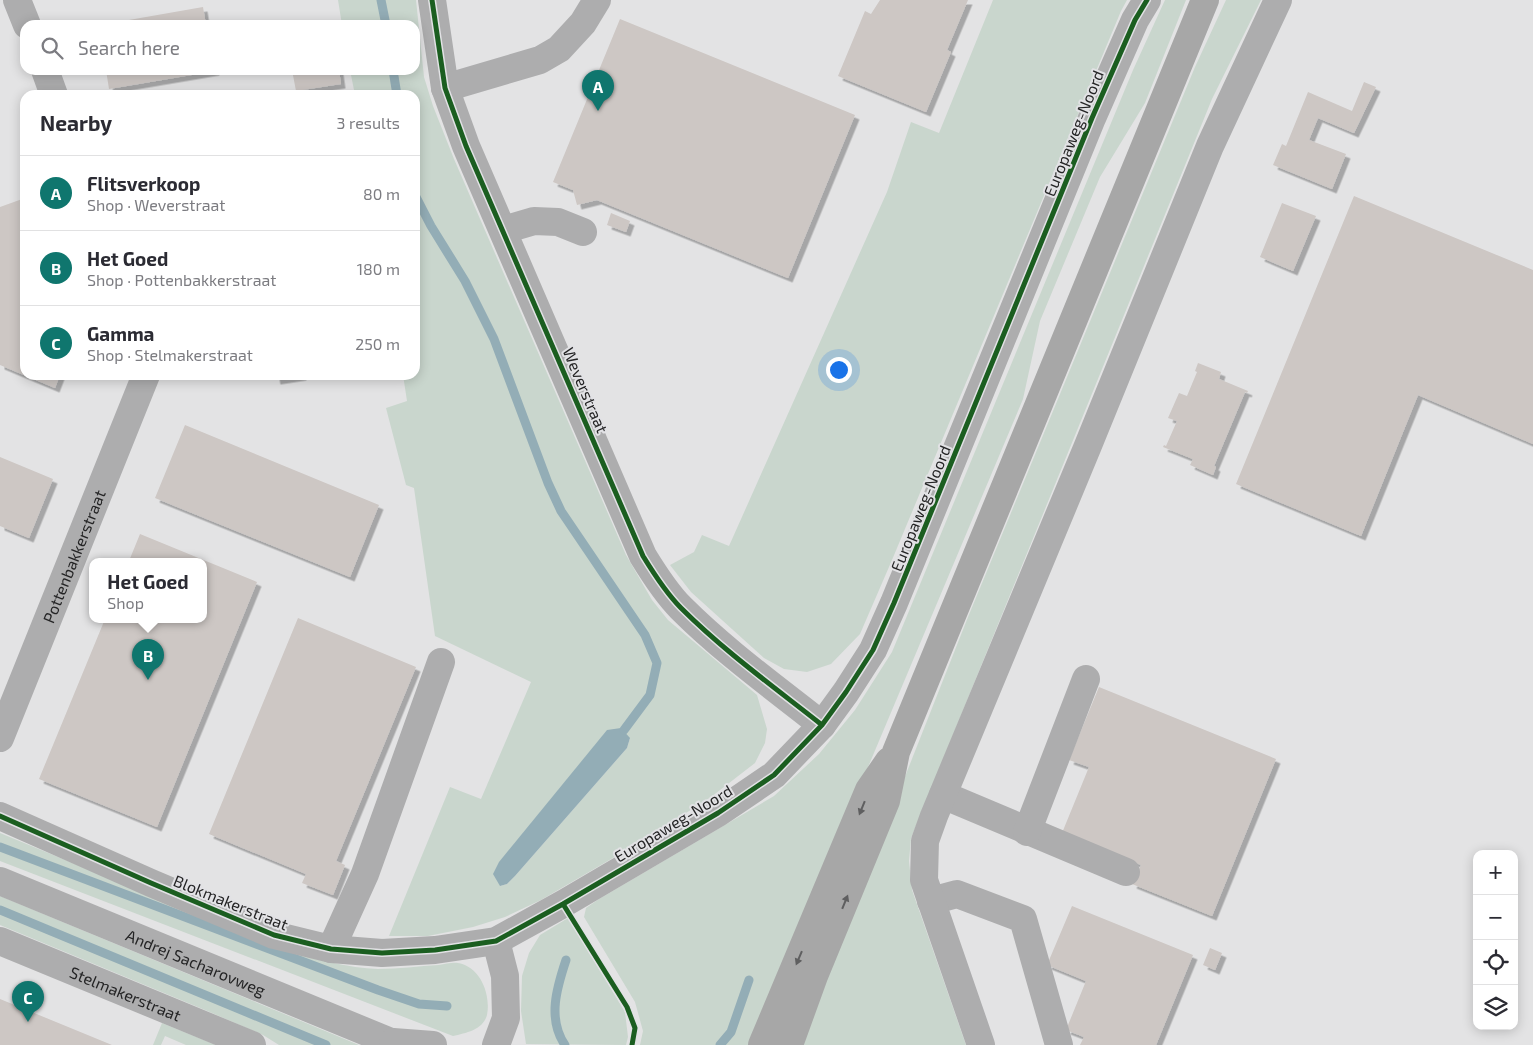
<!DOCTYPE html>
<meta charset="utf-8">
<style>
body{margin:0;font-family:"Exo 2",sans-serif;background:#f2f2f3;color:#2b2b33}
.controls{position:absolute;right:15px;bottom:15px;display:grid;overflow:hidden;border-radius:10px;box-shadow:0 2px 12px #0003}
.controls button{width:45px;height:45px;display:grid;place-items:center;padding:0;border:0;border-bottom:1px solid #e1e1e2;background:#fff;color:#2b2b33;font:25px sans-serif}
.you{position:absolute;left:838px;top:369px;width:18px;height:18px;margin:-12px;border:4px solid #fff;border-radius:50%;background:#1a73e8;box-shadow:0 0 0 8px #1a73e833}
.badge{display:grid;place-items:center;width:32px;height:32px;border-radius:50%;background:#0f766e;color:#fff;font-size:16px;font-weight:700}
.pin{position:absolute;translate:-50% -41px;filter:drop-shadow(0 1px 2px #0008)}
.pin::after{content:'';position:absolute;top:26px;width:18px;height:15px;background:inherit;clip-path:polygon(0 0,100% 0,50% 100%)}
.popup{position:absolute;left:89px;top:558px;width:118px;height:65px;box-sizing:border-box;display:grid;place-content:center;border-radius:10px;background:#fff;filter:drop-shadow(0 1px 4px #0005);font-size:16px;white-space:nowrap;color:#7c7c81}
.popup b{font-size:19px;color:#2b2b33}
.popup::after{content:'';position:absolute;left:50%;top:100%;margin-left:-10px;border:10px solid transparent;border-top-color:#fff}
.list{margin:0;padding:0;list-style:none}
h2{display:flex;justify-content:space-between;align-items:center;height:65px;margin:0;padding:0 20px;font-size:21px}
h2 small{font-size:16px;font-weight:400;color:#7c7c81}
.list li{display:grid;grid-template-columns:32px 1fr auto;gap:15px;align-items:center;box-sizing:border-box;height:75px;padding:0 20px;border-top:1px solid #e1e1e2}
.list b{display:block;font-size:19px;white-space:nowrap}
.list p{margin:0;font-size:16px;white-space:nowrap;color:#7c7c81}
.list em{font-size:16px;font-style:normal;color:#7c7c81}
.icon{flex:none;width:28px;height:28px;fill:none;stroke:currentColor;stroke-width:2;stroke-linecap:round;stroke-linejoin:round}
.map{position:relative;flex:none;width:1533px;height:1045px;overflow:hidden}
.search{position:absolute;background:#fff;box-shadow:0 2px 12px #0003;left:20px;top:20px;width:400px;height:55px;display:flex;align-items:center;gap:12px;box-sizing:border-box;padding:0 18px;border-radius:15px;color:#7c7c81;font-size:19px}
.panel{position:absolute;background:#fff;box-shadow:0 2px 12px #0003;left:20px;top:90px;width:400px;height:290px;border-radius:15px}
.map>svg:first-child{display:block}
.green{fill:#c9d6cd;fill-rule:evenodd}
.water{fill:#93adb6}
.lines{fill:none;stroke-linecap:round;stroke-linejoin:round}
.stream{stroke:#93adb6;stroke-width:9}
.building{fill:#cdc7c4;filter:url(#shadow)}
.minor{stroke:#adadae;stroke-width:28}
.major{stroke:#a7a7a7;stroke-width:28}
.cycleway-casing{stroke:#e2e2e5;stroke-width:8}
.cycleway{stroke:#1b5e20;stroke-width:5}
.oneway{fill:#5f5f60}
.labels{text-anchor:middle;dominant-baseline:central;stroke-width:4;stroke-linejoin:round;paint-order:stroke}
.street-label{font-size:16px;fill:#242425;stroke:#e2e2e5}
</style>
<div class="map">
<svg width="1533" height="1045" viewBox="0 0 1533 1045">
<defs>
<filter id="shadow"><feDropShadow dx="4.5" dy="4.5" stdDeviation="0" flood-color="#0004"/></filter>
</defs>
<rect width="100%" height="100%" fill="#e3e3e4"/>
<path class="green" d="M338,0H416L424,77L433,106L454,159L626,555L652,600L668,620L757,695L767,729L765,743L755,763L711,797L642,841L541,900L505,917L473,927L428,936H389L450,787L481,799L531,682L435,636L414,488L406,485L386,408L407,401L403,375H415V95H355L350,70H415V25H342ZM630,738L627,748L515,876L507,884L500,886Z
M993,0H1127L1121,11L892,560L860,634L831,664L807,672L784,669L764,658L691,592L670,565L694,552L702,535L729,546L887,192L911,122L939,133Z
M1165,0H1186L1145,103L1100,177L1040,321L1023,399L751,1045H640L643,1031L635,1002L584,917L586,908L599,899L774,796L819,754L855,710L892,652L1133,70Z
M1226,0H1261L1212,99L911,838L909,861L912,890L966,1045H799L968,617L1195,67Z
M0,833L288,952C317,959 348,968 378,969C398,969 419,966 439,965C445,964 453,962 458,963C481,967 491,995 487,1015C483,1030 466,1033 453,1036L0,861Z
M0,896L359,1045H279L263,1035L205,1010L0,925Z
M568,918L625,1012L628,1037L626,1045L526,1044L521,1011L522,976L529,953L540,935Z
M162,1023L216,1045H186L165,1036L161,1045H153Z"/>
<path class="water" d="M621,728L630,738L627,748L515,876L507,884L500,886L493,874L499,862L607,730Z"/>
<g class="lines">
<path class="stream" d="M381,0L386,25
M393,70L397,95
M415,195L431,226L465,281L494,339L548,483L561,511L645,635L657,663L650,695L624,730
M0,847L378,990L419,1004L447,1006
M0,910L326,1045
M565,1045C547,1019 557,987 566,960
M720,1045L731,1032L749,980"/>
</g>
<path class="building" d="M880,0H968L947,50L951,52L926,112L838,76L865,11L871,14Z
M203,7L206,25H106V24Z
M620,19L855,115L788,278L597,200L577,205L573,190L553,182Z
M322,20L323,25H294V24Z
M106,70H215V71L109,89Z
M292,70H339L341,84L296,91Z
M1364,82L1376,87L1354,133L1318,118L1309,140L1346,154L1332,189L1273,165L1282,144L1286,146L1308,92L1352,111Z
M1354,196L1533,270V444L1418,395L1361,536L1236,484Z
M25,198V375H60L55,388L0,365V207Z
M1282,203L1316,216L1293,271L1260,257Z
M611,213L630,221L626,232L607,225Z
M1198,363L1221,372L1219,379L1248,391L1247,393L1245,392L1214,466L1216,467L1213,475L1190,465L1193,459L1163,447L1164,445L1166,446L1177,421L1168,418L1179,393L1187,396L1197,372L1195,371Z
M275,375H302V376L276,380Z
M185,425L379,505L350,577L155,498Z
M0,457L53,479L29,538L0,526Z
M140,534L257,582L157,827L39,779L105,619H203V561H129Z
M298,618L416,667L336,861L345,865L333,895L302,883L306,874L209,834Z
M1099,687L1276,759L1212,916L1132,884L1141,865L1062,833L1089,767L1069,760Z
M1072,906L1193,955L1156,1045H1080L1084,1037L1066,1030L1086,981L1047,965Z
M1210,948L1222,953L1215,970L1203,965Z
M0,999L112,1045H0Z"/>
<g class="lines">
<g class="minor">
<path d="M17,0L27,25"/>
<path d="M432,0L445,88L466,146L643,556C654,574 666,593 681,608C724,651 774,687 822,725"/>
<path d="M45,70L54,95"/>
<path d="M445,88L540,60L559,49L583,23L597,0"/>
<path d="M503,230L534,221L558,222L583,232"/>
<path id="s1" d="M0,738L146,375"/>
<path d="M943,795L1126,872"/>
<path d="M0,816L151,883L274,935L331,949L382,953L435,950L496,941L563,904L718,813L774,775L822,725L846,692L873,650L894,603L1092,118L1135,20L1147,0"/>
<path d="M1027,832L1086,679"/>
<path id="s2" d="M0,881L398,1045"/>
<path d="M931,901L957,894L1023,919L1059,1045"/>
<path id="s3" d="M0,941L252,1045"/>
<path d="M331,949L365,874L441,662"/>
<path d="M393,1042L433,1045"/>
<path d="M496,1045L506,1018L505,976L496,941"/>
<path d="M981,1045L924,880L925,841L934,816L1087,448L1210,146L1278,0"/>
</g>
<path class="major" d="M762,1045L869,790L889,761
M789,1045L814,976L886,801L896,752L1205,0"/>
<g class="cycleway-casing">
<path id="cycleway" d="M432,0L445,88L466,146L643,556C654,574 666,593 681,608C724,651 774,687 822,725
M0,816L151,883L274,935L331,949L382,953L435,950L496,941L563,904L718,813L774,775L822,725L846,692L873,650L894,603L1092,118L1135,20L1147,0
M563,904L627,1007L635,1028L632,1045"/>
</g>
<use href="#cycleway" class="cycleway"/>
</g>
<defs><path id="oneway-solid" d="M-6-.8H1V-3.2L6.5 0L1 3.2V.8H-6Z" transform="scale(1.25)"/></defs>
<g class="oneway">
<use href="#oneway-solid" transform="translate(862 808) rotate(112)"/>
<use href="#oneway-solid" transform="translate(845 902) rotate(-68)"/>
<use href="#oneway-solid" transform="translate(799 958) rotate(113)"/>
</g>
<g class="labels">
<g class="street-label">
<text transform="translate(1073 133) rotate(-68)">Europaweg-Noord</text>
<text transform="translate(586 390) rotate(67)">Weverstraat</text>
<text transform="translate(920 508) rotate(-68)">Europaweg-Noord</text>
<text stroke="none"><textPath href="#s1" startOffset="196">Pottenbakkerstraat</textPath></text>
<text transform="translate(673 823) rotate(-31)">Europaweg-Noord</text>
<text transform="translate(231 902) rotate(22)">Blokmakerstraat</text>
<text stroke="none"><textPath href="#s2" startOffset="212">Andrej Sacharovweg</textPath></text>
<text stroke="none"><textPath href="#s3" startOffset="136">Stelmakerstraat</textPath></text>
</g>
</g>
</svg>
<div class="controls">
<button>+</button>
<button>−</button>
<button><svg class="icon" aria-label="locate" viewBox="0 0 24 24"><circle cx="12" cy="12" r="6"/><path d="M12 2v4M12 18v4M2 12h4M18 12h4"/></svg></button>
<button><svg class="icon" aria-label="layers" viewBox="0 0 24 24"><path d="M12 4l9 5-9 5-9-5zM3 14l9 5 9-5"/></svg></button>
</div>
<div class="you"></div>
<div class="pin badge" style="left:598px;top:111px">A</div>
<div class="pin badge" style="left:148px;top:680px">B</div>
<div class="popup"><b>Het Goed</b>Shop</div>
<div class="pin badge" style="left:28px;top:1022px">C</div>
<div class="search"><svg class="icon" aria-label="search" viewBox="0 0 24 24"><circle cx="10" cy="10" r="6"/><path d="M15 15l6 6"/></svg>Search here</div>
<section class="panel">
<h2>Nearby<small>3 results</small></h2>
<ul class="list">
<li><span class="badge">A</span><div><b>Flitsverkoop</b><p>Shop · Weverstraat</p></div><em>80 m</em></li>
<li><span class="badge">B</span><div><b>Het Goed</b><p>Shop · Pottenbakkerstraat</p></div><em>180 m</em></li>
<li><span class="badge">C</span><div><b>Gamma</b><p>Shop · Stelmakerstraat</p></div><em>250 m</em></li>
</ul>
</section>
</div>
